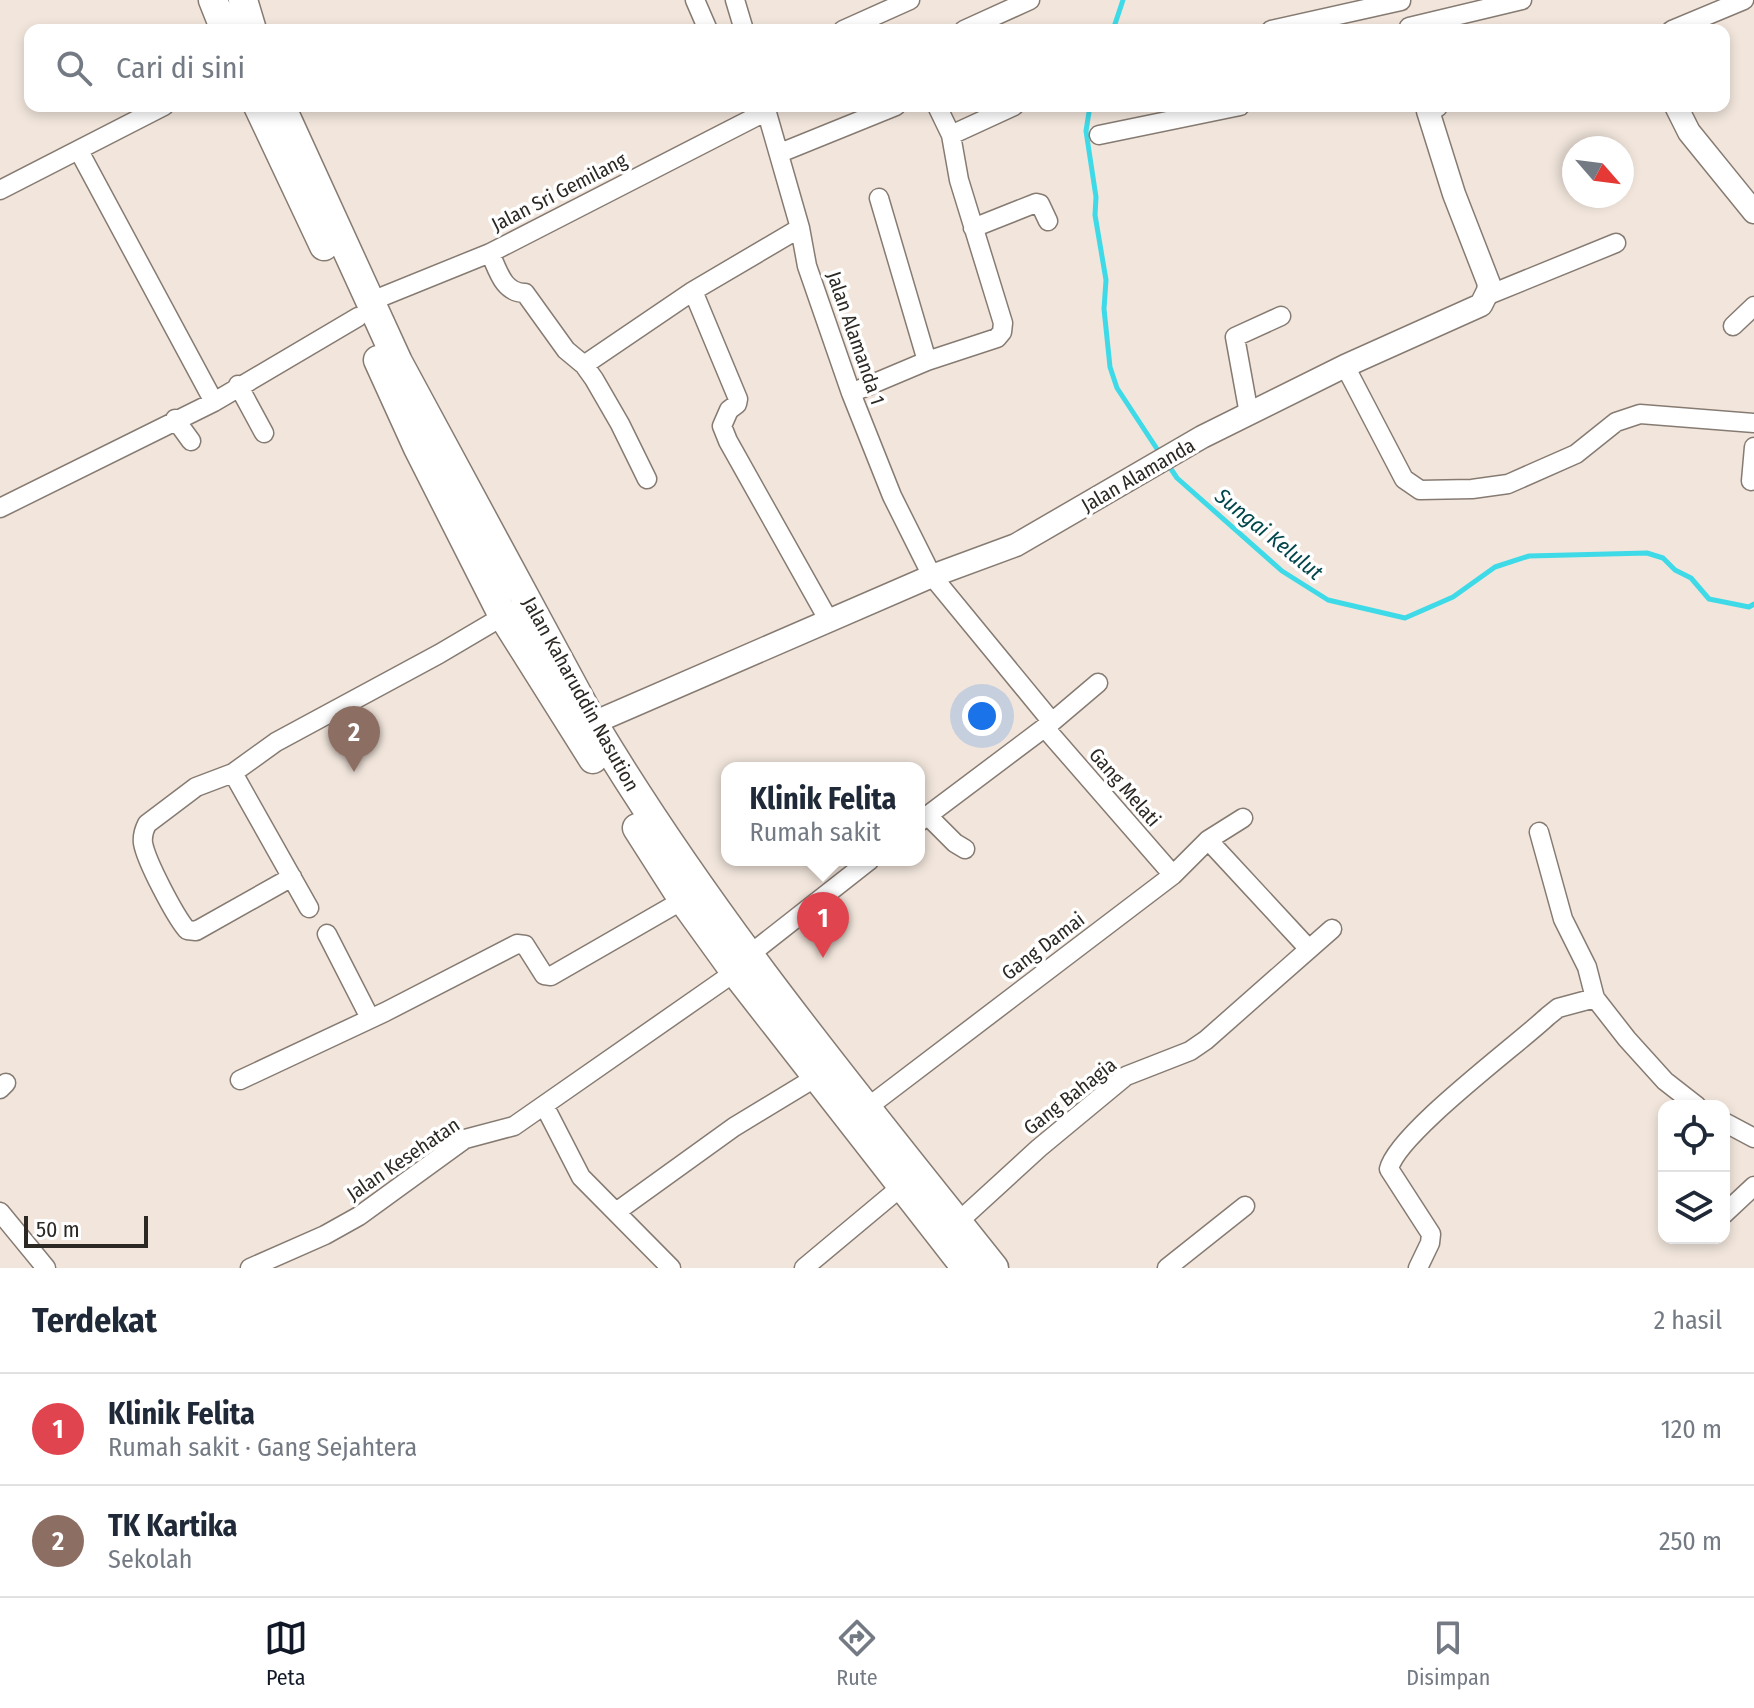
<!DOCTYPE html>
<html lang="id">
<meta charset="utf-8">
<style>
body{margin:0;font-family:"Fira Sans Condensed",sans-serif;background:#f6f6f7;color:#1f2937}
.controls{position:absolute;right:24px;bottom:24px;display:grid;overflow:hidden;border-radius:16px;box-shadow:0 4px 12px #0003}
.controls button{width:72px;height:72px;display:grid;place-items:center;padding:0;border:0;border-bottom:2px solid #e0e1e3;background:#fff;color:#1f2937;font:40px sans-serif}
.compass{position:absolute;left:1562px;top:136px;width:72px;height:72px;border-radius:50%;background:#fff;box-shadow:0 4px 12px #0003;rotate:118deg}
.scale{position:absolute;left:24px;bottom:20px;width:124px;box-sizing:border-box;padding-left:8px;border:4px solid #2c2824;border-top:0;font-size:22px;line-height:28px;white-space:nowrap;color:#2c2824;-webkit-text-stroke:6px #fff;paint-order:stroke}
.you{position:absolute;left:982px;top:716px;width:28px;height:28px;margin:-20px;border:6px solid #fff;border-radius:50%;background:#1a73e8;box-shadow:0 0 0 12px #1a73e833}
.badge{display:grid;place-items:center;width:52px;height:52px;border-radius:50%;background:#111827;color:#fff;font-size:26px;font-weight:700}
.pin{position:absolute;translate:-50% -66px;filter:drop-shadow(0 2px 4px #0008)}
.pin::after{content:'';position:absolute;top:42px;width:28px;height:24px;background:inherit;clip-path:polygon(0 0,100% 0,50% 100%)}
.popup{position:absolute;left:721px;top:762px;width:204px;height:104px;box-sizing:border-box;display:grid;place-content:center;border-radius:16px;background:#fff;filter:drop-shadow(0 2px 6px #0005);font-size:26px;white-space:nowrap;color:#747a83}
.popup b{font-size:30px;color:#1f2937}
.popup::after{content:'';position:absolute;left:50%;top:100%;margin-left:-16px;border:16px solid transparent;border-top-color:#fff}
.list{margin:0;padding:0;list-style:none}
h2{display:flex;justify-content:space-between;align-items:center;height:104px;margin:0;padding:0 32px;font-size:34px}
h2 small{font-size:26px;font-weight:400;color:#747a83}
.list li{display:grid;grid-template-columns:52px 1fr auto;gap:24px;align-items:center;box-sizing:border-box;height:112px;padding:0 32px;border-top:2px solid #e0e1e3}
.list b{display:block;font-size:30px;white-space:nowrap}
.list p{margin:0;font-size:26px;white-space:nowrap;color:#747a83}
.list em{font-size:26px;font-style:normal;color:#747a83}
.icon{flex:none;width:44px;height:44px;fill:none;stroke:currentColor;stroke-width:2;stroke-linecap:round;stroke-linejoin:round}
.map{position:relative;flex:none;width:1754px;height:1268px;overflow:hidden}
.search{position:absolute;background:#fff;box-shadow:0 4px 12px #0003;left:24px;right:24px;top:24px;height:88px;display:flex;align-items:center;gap:20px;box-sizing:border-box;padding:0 28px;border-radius:16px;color:#747a83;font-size:30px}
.sheet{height:328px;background:#fff}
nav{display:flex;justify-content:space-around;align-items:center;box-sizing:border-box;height:112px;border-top:2px solid #e0e1e3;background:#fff;font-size:22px;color:#747a83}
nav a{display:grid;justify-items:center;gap:4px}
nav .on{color:#111827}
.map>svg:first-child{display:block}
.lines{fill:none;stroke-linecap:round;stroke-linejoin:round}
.stream{stroke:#3fdae7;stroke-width:5}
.minor-casing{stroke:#867b72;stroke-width:21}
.tertiary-casing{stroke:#867b72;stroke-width:25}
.trunk-casing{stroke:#867b72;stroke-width:31}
.minor{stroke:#fff;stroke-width:18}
.tertiary{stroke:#fff;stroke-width:22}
.trunk{stroke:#fff;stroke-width:28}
.labels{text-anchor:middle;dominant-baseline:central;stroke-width:7;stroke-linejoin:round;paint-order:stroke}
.street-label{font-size:20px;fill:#2c2824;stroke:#fff}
.water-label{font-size:22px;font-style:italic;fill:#00464b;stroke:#fff}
</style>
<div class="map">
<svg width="1754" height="1268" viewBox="0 0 1754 1268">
<rect width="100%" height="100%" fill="#f2e6dc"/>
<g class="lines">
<path class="stream" d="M1113,30L1123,0
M1090,106L1086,131L1096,197L1095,215L1106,280L1104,309L1110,367L1117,388L1161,455
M1167,463L1177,478L1282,571L1328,600L1405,618L1453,597L1495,567L1529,556L1647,553L1663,558L1675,570L1691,578L1709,599L1749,607L1754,604"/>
<g class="minor-casing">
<path id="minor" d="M695,0L708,30
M735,0L744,30
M1409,27L1522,0
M843,30L910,0
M964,30L1030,0
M1271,30L1401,1
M1672,30L1744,0
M765,106L800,228L807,266L851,393L892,496L932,576L1052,722
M951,135L1014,106
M1099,135L1240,106
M79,151L214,402
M780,153L896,106
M0,190L164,106
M879,198L927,361
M973,228L1036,203L1040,204L1048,221
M490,253C498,270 503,293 525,293L566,350L584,365L594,379L620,424L647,479
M693,291L738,399L737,404L729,410L722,426L728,441L829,621
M1486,296L1616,243
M369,302L490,253L765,112
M1733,326L1754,306
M584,365L693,291L800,228
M1345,366L1404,479L1420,490L1472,489L1508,484L1576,454L1616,422L1640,414L1754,423
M238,385L264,433
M851,393L927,361L997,338L1002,332L1003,323L959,180L951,135L937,106
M1249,414L1235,337L1281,316
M175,419L191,441
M1751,481L1754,447
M0,508L214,402L358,317
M1045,728L1173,875
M233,773L309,908
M927,815L955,843L965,849
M919,822L1052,722L1098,683
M1539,832L1563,919L1587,967L1595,998L1627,1039L1665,1081L1697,1106
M1208,840L1308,948
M292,877L196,931L187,930C175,916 146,861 143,843C142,835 144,830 147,824L196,787L233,773L276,742L439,654L512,611
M327,934L370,1018
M749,955L870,860
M240,1080L385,1012L517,944L525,945L544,975L551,976L683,900
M0,1089L6,1083
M544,1105L581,1177L671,1268
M868,1107L1173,875L1208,840L1243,818
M1724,1122L1754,1138
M0,1212L46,1268
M616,1212L734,1127L818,1076
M1724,1214L1754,1186
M957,1223L1039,1148L1126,1076L1190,1051L1206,1040L1332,929
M250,1268L325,1235L359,1216L465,1139L514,1126L735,972
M804,1268L901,1187
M1167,1268L1245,1206
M1418,1268L1430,1243L1431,1234L1389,1169C1397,1134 1516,1046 1548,1016L1558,1008L1595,998"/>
</g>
<g class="tertiary-casing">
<path id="tertiary" d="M1676,106L1689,132L1754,212
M593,723L932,576L1016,545L1202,437L1345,366L1481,305L1488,291L1489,284L1454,194L1428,111L1436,106"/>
</g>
<g class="trunk-casing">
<path id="trunk" d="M213,0L225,30
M243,0L252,30
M258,106L324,246
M281,106L398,362L593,723C709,917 854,1092 994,1268
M378,360L418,448L503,616L593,759
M637,828L683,900L735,972L966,1268"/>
</g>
<use href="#minor" class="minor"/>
<use href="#tertiary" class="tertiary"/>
<use href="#trunk" class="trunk"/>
</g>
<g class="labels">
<g class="street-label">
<text transform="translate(559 192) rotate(-27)">Jalan Sri Gemilang</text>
<text transform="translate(856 338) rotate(71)">Jalan Alamanda 1</text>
<text transform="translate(1138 475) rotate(-30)">Jalan Alamanda</text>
<text transform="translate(581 694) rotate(61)">Jalan Kaharuddin Nasution</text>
<text transform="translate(1125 787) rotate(49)">Gang Melati</text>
<text transform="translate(1043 946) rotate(-37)">Gang Damai</text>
<text transform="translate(1070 1096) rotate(-38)">Gang Bahagia</text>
<text transform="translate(403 1159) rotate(-34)">Jalan Kesehatan</text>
</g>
<g class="water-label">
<text transform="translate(1269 534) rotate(39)">Sungai Kelulut</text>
</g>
</g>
</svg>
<div class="controls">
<button><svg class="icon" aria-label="locate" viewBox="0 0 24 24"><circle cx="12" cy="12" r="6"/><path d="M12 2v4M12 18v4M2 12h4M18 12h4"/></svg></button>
<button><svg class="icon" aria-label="layers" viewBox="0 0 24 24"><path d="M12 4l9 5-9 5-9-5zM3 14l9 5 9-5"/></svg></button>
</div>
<svg class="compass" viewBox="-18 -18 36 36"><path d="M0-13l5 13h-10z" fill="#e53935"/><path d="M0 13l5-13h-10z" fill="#747a83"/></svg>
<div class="scale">50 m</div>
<div class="you"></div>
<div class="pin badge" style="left:823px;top:958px;background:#e0444e">1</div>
<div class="popup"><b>Klinik Felita</b>Rumah sakit</div>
<div class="pin badge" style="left:354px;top:772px;background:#8d6e63">2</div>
<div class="search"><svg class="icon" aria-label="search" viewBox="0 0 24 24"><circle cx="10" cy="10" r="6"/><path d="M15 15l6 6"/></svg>Cari di sini</div>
</div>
<section class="sheet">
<h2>Terdekat<small>2 hasil</small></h2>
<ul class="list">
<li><span class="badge" style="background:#e0444e">1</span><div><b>Klinik Felita</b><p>Rumah sakit · Gang Sejahtera</p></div><em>120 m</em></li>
<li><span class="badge" style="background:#8d6e63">2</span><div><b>TK Kartika</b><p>Sekolah</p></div><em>250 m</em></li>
</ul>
</section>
<nav>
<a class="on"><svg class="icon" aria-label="map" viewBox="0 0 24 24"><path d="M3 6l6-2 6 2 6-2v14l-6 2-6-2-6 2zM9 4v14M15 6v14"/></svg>Peta</a>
<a><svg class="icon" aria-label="directions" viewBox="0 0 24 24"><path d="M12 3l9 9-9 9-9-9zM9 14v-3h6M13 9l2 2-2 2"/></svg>Rute</a>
<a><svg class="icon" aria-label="saved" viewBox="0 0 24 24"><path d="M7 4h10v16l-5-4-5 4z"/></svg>Disimpan</a>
</nav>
